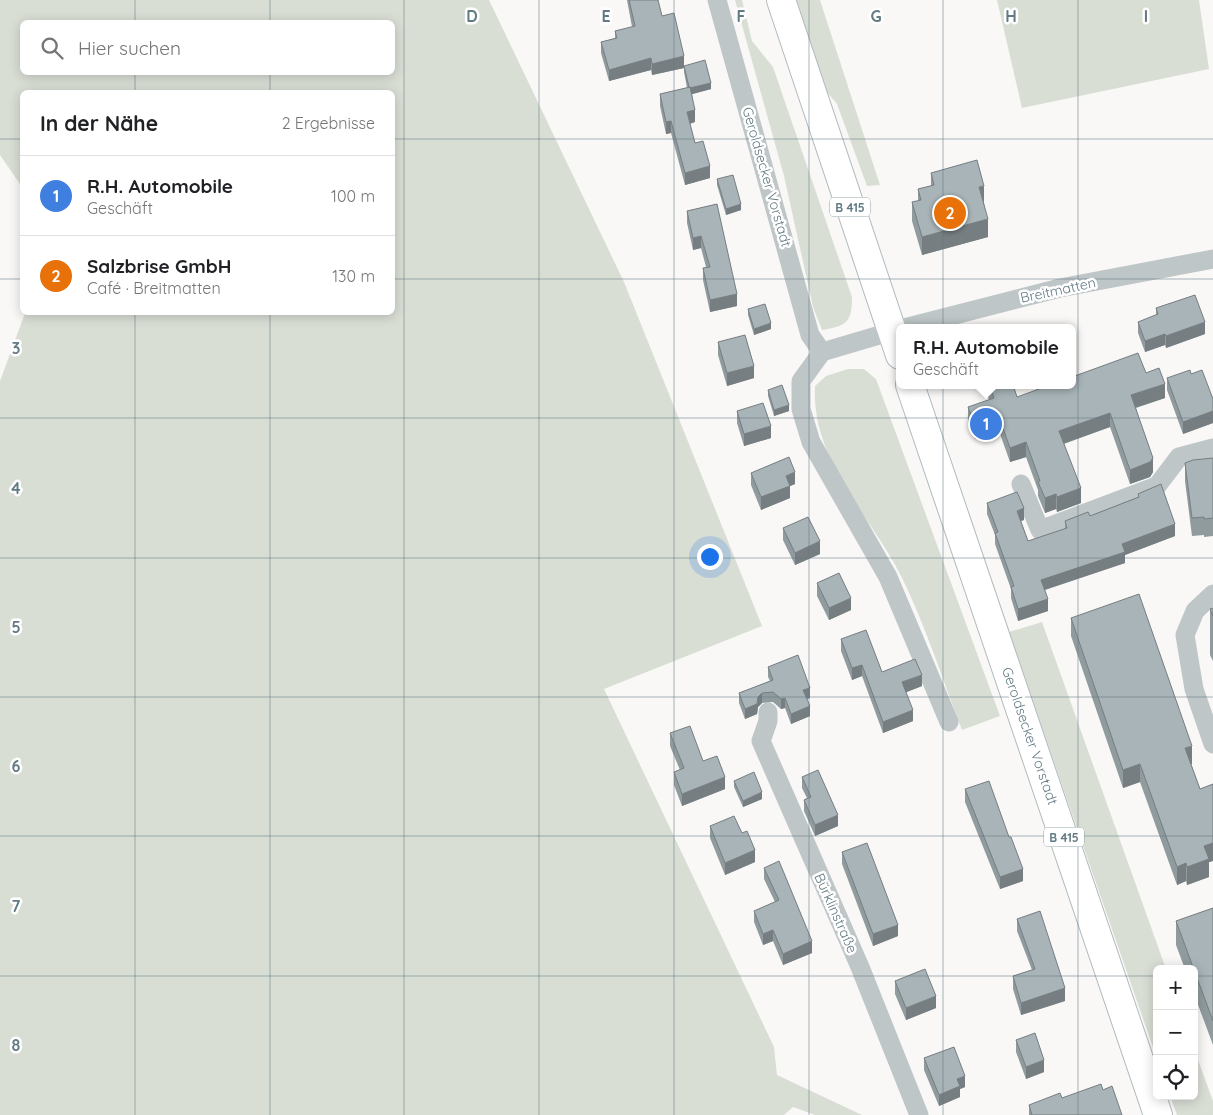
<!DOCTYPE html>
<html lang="de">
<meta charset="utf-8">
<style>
body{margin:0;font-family:Quicksand,sans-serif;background:#f2f2f2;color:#202124}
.controls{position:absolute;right:15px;bottom:15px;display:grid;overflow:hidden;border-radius:8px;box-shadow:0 2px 12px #0003}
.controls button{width:45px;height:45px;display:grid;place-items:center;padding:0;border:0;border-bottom:1px solid #e0e0e0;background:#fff;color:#202124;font:25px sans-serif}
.you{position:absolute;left:709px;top:556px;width:18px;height:18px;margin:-12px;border:4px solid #fff;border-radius:50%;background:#1a73e8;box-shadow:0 0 0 8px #1a73e833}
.badge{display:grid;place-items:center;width:32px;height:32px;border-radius:50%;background:#ea580c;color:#fff;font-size:16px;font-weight:700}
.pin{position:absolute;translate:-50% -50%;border:2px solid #fff;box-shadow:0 1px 5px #0006}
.popup{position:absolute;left:896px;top:324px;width:180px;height:65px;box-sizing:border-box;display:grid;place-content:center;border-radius:8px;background:#fff;filter:drop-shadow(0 1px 4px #0005);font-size:16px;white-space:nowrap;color:#757577}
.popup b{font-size:19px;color:#202124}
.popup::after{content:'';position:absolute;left:50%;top:100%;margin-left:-10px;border:10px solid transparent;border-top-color:#fff}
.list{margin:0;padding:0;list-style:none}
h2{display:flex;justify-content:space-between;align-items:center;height:65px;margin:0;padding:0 20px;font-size:21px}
h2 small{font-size:16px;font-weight:400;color:#757577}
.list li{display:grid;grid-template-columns:32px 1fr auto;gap:15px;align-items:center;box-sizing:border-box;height:80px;padding:0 20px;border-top:1px solid #e0e0e0}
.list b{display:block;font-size:19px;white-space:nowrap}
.list p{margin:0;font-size:16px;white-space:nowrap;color:#757577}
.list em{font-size:16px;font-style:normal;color:#757577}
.icon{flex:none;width:28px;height:28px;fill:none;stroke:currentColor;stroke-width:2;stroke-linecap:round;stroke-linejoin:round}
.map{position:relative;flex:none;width:1213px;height:1115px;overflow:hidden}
.search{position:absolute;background:#fff;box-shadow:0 2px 12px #0003;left:20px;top:20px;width:375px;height:55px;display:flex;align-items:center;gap:12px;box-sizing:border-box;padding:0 18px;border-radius:8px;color:#757577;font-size:19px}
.panel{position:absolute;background:#fff;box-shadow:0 2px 12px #0003;left:20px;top:90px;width:375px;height:225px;border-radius:8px}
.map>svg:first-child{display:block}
.green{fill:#d9ded5;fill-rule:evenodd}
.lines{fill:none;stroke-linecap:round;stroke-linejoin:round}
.primary-casing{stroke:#b2babd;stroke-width:30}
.street{stroke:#bfc6c8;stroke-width:19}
.primary{stroke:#fff;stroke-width:28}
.wall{fill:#909b9e}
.shaded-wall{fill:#767e81}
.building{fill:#a8b4b8;stroke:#767e81}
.grid{fill:none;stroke:#627a83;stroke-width:1;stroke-opacity:0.55}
.labels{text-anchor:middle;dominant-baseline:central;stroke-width:5;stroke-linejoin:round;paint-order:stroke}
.shield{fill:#fff;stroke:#91a2a8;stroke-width:1}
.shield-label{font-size:12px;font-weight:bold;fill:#627a83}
.street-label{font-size:14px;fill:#627a83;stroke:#fff}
.grid-label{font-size:16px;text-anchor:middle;font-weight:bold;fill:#627a83;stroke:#fff;stroke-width:5;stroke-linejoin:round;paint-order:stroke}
</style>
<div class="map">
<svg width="1213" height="1115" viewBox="0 0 1213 1115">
<rect width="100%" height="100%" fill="#f9f8f6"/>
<path class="green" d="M0,0H489L624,282L762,626L604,689L774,1047L777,1075L862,1115H815L793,1107L784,1115H0V381L25,313L392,312V92H22V187L0,155ZM22,22H392V72H22Z
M735,0H742L752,41L773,67L852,297C852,322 847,326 822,330L813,307L784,176Z
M792,0H820L880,185L867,186L837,104L815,78Z
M997,0H1199L1209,69L1022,108Z
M848,369H864L876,379L1000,716L962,730C943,681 926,627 903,580C872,516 811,462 815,386L826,376Z
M1042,622L1166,969H1157V1059L1009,632Z
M1194,1049L1213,1101V1115H1177L1170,1096H1194Z"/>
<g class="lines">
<g class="primary-casing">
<path id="primary" d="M781,0L900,355
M910,385L1158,1115"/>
</g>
<path class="street" d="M717,0L810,335L822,352L900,329
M904,328L1060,288L1213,259
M822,352L801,381V409L811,442L888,577L949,722
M1021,484L1040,530L1157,486L1179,457L1213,448
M1213,594L1195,611L1185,635L1194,689L1213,744
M768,712V721L761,741L860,967L919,1115"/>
<use href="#primary" class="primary"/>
</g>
<path class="wall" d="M627,0H658L662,16L684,66L711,89L692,94L695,122L690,124L695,143L710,178L685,185L671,133L666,134L660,106V94L687,88L684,72V68L652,75L651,70L609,81L601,53V42L615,38V31L632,27Z
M931,173L984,203L988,237L922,255L912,221V202L918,201V189L931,186Z
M717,179L741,210L726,215L717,185Z
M717,204L737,306L710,312L703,280V268L706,267L701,248L693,250L687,223V211Z
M1156,308L1205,334L1166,348L1165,345L1145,352L1138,333V322L1156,315Z
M748,309L771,329L754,335L748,315Z
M718,342L754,378L727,386L718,355Z
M1146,373L1165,398L1136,408L1153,472L1150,477L1130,484L1110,427L1064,444L1081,503L1057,512L1056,509L1045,513L1038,496V490L1026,457L1010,462L999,431L975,439L968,422V407L989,400L988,397V385H1013L1017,397Z
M1191,374L1213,399V423L1183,434L1167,390V378Z
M768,390L789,411L774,416L768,396Z
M737,411L771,438L744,446L737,423Z
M1213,458V536L1204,537V535L1192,536L1185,481V463Z
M751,473L795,484L790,486V498L761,510L751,485Z
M1138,494L1175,536L1125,555V563L1045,590L1048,611L1018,621L1011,598V589L995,544V535L987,514V503L1024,520L1021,521L1028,541L1065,529V521L1090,516L1138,497Z
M783,528L820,554L795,565L783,540Z
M817,583L851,610L829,620L817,596Z
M1213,608V661L1210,655V609Z
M1071,618L1192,764H1191L1200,789L1213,784V861L1209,862V877L1187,885L1186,881L1177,885L1140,782L1123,788L1071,636Z
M841,639L882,672L922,686L906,692L913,721L883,733L862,676L852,680L841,651Z
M768,667L810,698L807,699L810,716L791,724L785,708L781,709L773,702L762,703L758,707L757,714L745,719L739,703V693L770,681L768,677Z
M670,733L703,761L725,789L682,806L674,785V772L680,770L670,746Z
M802,777L838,826L815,836L804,811V800L807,798L802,788Z
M734,781L762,799L743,807L734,787Z
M965,789L1023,881L1000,889L965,802Z
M710,826L742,833L755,862L725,875L710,838Z
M842,852L898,936L873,946L842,864Z
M764,868L812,953L783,965L773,941L763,945L754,922V911L775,902L764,879Z
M1213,908V1045L1194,994V969H1185L1176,945V921Z
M1017,919L1065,1001L1021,1015L1013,989V976L1032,970L1017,931Z
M895,981L936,1008L906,1020L895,994Z
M1016,1040L1044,1072L1026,1079L1016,1052Z
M924,1058L965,1087L960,1089V1097L939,1106L924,1070Z
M1103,1090L1122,1115H1029V1105Z"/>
<path class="shaded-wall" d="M684,56V68L652,75V64Z
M651,58V70L609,81V70Z
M711,83V89L689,95V88Z
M695,110V122L687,124V112Z
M671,121V133L666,134V122Z
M710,166V178L685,185V173Z
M984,186V204L979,187Z
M741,204V210L726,215V209Z
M988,219V237L922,255V237Z
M701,236V248L693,250V238Z
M737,294V306L710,312V300Z
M1205,322V334L1166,348V336Z
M771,323V329L754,335V329Z
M1165,334V345L1145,352V341Z
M754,366V378L727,386V373Z
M1165,384V398L1131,409V395Z
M789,405V411L774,416V410Z
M1213,411V423L1183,434V422Z
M1110,413V427L1059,445V431Z
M999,417V431L975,439V425Z
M771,426V438L744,446V434Z
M1026,442V457L1010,462V448Z
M1153,458V472L1150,477L1130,484V470Z
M795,472V484L790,486V498L761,510V497L786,476Z
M1081,488V503L1057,512V497Z
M1056,494V509L1045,513V498Z
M1024,508V520L1017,522V511Z
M1175,524V536L1125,555V563L1041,591V580L1122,544Z
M820,541V554L795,565V553Z
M851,598V610L829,620V608Z
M1048,599V611L1018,621V609Z
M862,665V676L852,680V668Z
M922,675V686L902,694V682Z
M810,688V698L803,700V690Z
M762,693V703L758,707L757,714L745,719V709Z
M785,698V708L781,709V699Z
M810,706V716L791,724V714Z
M913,710V721L883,733V722Z
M1192,746V764L1185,766V748Z
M1140,764V782L1123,788V770Z
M725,777V789L682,806V794Z
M762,792V799L743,807V801Z
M838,815V826L815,836V825Z
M1213,843V861L1209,862V877L1187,885V867L1204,846Z
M755,850V862L725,875V863Z
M1186,863V881L1177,885V867Z
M1023,869V881L1000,889V877Z
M898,925V936L873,946V934Z
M773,930V941L763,945V934Z
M812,941V953L783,965V954Z
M1065,988V1001L1021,1015V1003Z
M936,996V1008L906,1020V1008Z
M1044,1060V1072L1026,1079V1067Z
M965,1076V1087L960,1089V1097L939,1106V1095L957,1079Z"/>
<path class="building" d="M629,0H658L662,16L674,13L684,56L652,64L651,58L609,70L601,42L617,38L615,31L635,26Z
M705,60L711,83L690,88V87H689L684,66Z
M690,87L695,110L687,112L695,143L703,141L710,166L685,173L671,121L666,122L660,94Z
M977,160L984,186L979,187L988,219L922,237L912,202L921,200L918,189L934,185L931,173Z
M733,175L741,204L726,209L717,179Z
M717,204L737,294L710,300L703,268L710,267L701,236L693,238L687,211Z
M1195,295L1205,322L1166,336L1165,334L1145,341L1138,322L1158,314L1156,308Z
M765,304L771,323L754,329L748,309Z
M745,335L754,366L727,373L718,342Z
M1138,353L1146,373L1159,368L1165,384L1131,395L1153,458L1150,462L1130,470L1110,413L1059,431L1081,488L1057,497L1056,494L1045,498L1038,482L1040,481L1026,442L1010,448L999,417L975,425L968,407L994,398L989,385H1013L1017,397L1050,385H1072V377Z
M1190,370L1191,374L1202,370L1213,399V411L1183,422L1167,378Z
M782,385L789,405L774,410L768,390Z
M763,403L771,426L744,434L737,411Z
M789,457L795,472L786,476L790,486L761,497L751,473Z
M1213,458V518L1204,519V517L1192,518L1185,463L1193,460Z
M1161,484L1175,524L1122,544L1125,552L1041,580L1048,599L1018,609L1011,587L1014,586L995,533L998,532L987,503L1017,492L1024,508L1017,511L1028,541L1067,528L1065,521L1088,512L1090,516L1139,497L1138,494Z
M808,517L820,541L795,553L783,528Z
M839,573L851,598L829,608L817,583Z
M1139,594L1192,746L1185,748L1200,789L1213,784V843L1204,846L1209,859L1187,867L1186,863L1177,867L1140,764L1123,770L1071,618Z
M1213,608V616L1210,609Z
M866,630L882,672L915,659L922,675L902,682L913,710L883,722L862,665L852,668L841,639Z
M798,655L810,688L803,690L810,706L791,714L785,698L781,699L773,692L762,693L758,697L757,704L745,709L739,693L773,680L768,667Z
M690,726L703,761L717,756L725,777L682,794L674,772L684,768L670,733Z
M818,770L838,815L815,825L804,800L811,797L802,777Z
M754,772L762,792L743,801L734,781Z
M989,781L1009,837H1011L1023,869L1000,877L965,789Z
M734,816L742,833L747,831L755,850L725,863L710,826Z
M867,843L898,925L873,934L842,852Z
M779,861L812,941L783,954L773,930L763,934L754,911L779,900L764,868Z
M1213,908V1021L1176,921Z
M1040,911L1065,988L1021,1003L1013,976L1035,969L1017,919Z
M925,969L936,996L906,1008L895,981Z
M1035,1033L1044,1060L1026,1067L1016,1040Z
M954,1047L965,1076L957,1079L960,1086L939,1095L924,1058Z
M1101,1084L1103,1090L1112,1086L1122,1115H1032L1029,1105L1060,1093L1062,1098Z"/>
<path class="grid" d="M135,0V22M270,0V22M404,0V1115M539,0V1115M674,0V1115M809,0V1115M943,0V1115M1078,0V1115M135,72V92M270,72V92M0,139H22M392,139H1213M0,279H22M392,279H1213M135,312V1115M270,312V1115M0,418H1213M0,558H1213M0,697H1213M0,836H1213M0,976H1157M1194,976H1213"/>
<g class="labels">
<g class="shield">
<rect x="830" y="197.5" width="40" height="19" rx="4"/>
<rect x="1044" y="827.5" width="40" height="19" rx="4"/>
</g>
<g class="shield-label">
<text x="850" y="207">B 415</text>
<text x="1064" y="837">B 415</text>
</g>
<g class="street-label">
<text transform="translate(767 177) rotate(74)">Geroldsecker Vorstadt</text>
<text transform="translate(1058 290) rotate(-12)">Breitmatten</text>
<text transform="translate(1030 736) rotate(71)">Geroldsecker Vorstadt</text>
<text transform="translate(836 913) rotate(66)">Bürklinstraße</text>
</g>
</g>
<g class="grid-label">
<text x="472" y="22">D</text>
<text x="606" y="22">E</text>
<text x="741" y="22">F</text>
<text x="876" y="22">G</text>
<text x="1011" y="22">H</text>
<text x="1146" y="22">I</text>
<text x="16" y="354">3</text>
<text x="16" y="494">4</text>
<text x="16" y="633">5</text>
<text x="16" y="772">6</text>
<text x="16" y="912">7</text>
<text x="16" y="1051">8</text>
</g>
</svg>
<div class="controls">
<button>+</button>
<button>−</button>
<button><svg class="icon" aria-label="locate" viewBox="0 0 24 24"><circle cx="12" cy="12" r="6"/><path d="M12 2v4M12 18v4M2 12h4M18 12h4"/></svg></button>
</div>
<div class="you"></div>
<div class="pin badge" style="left:986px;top:424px;background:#3f7fe0">1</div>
<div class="popup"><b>R.H. Automobile</b>Geschäft</div>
<div class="pin badge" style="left:950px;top:213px;background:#e8710a">2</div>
<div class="search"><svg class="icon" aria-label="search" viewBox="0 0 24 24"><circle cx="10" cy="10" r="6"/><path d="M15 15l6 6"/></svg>Hier suchen</div>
<section class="panel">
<h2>In der Nähe<small>2 Ergebnisse</small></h2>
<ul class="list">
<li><span class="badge" style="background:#3f7fe0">1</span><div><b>R.H. Automobile</b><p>Geschäft</p></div><em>100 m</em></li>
<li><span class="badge" style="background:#e8710a">2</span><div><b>Salzbrise GmbH</b><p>Café · Breitmatten</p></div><em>130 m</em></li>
</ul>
</section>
</div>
